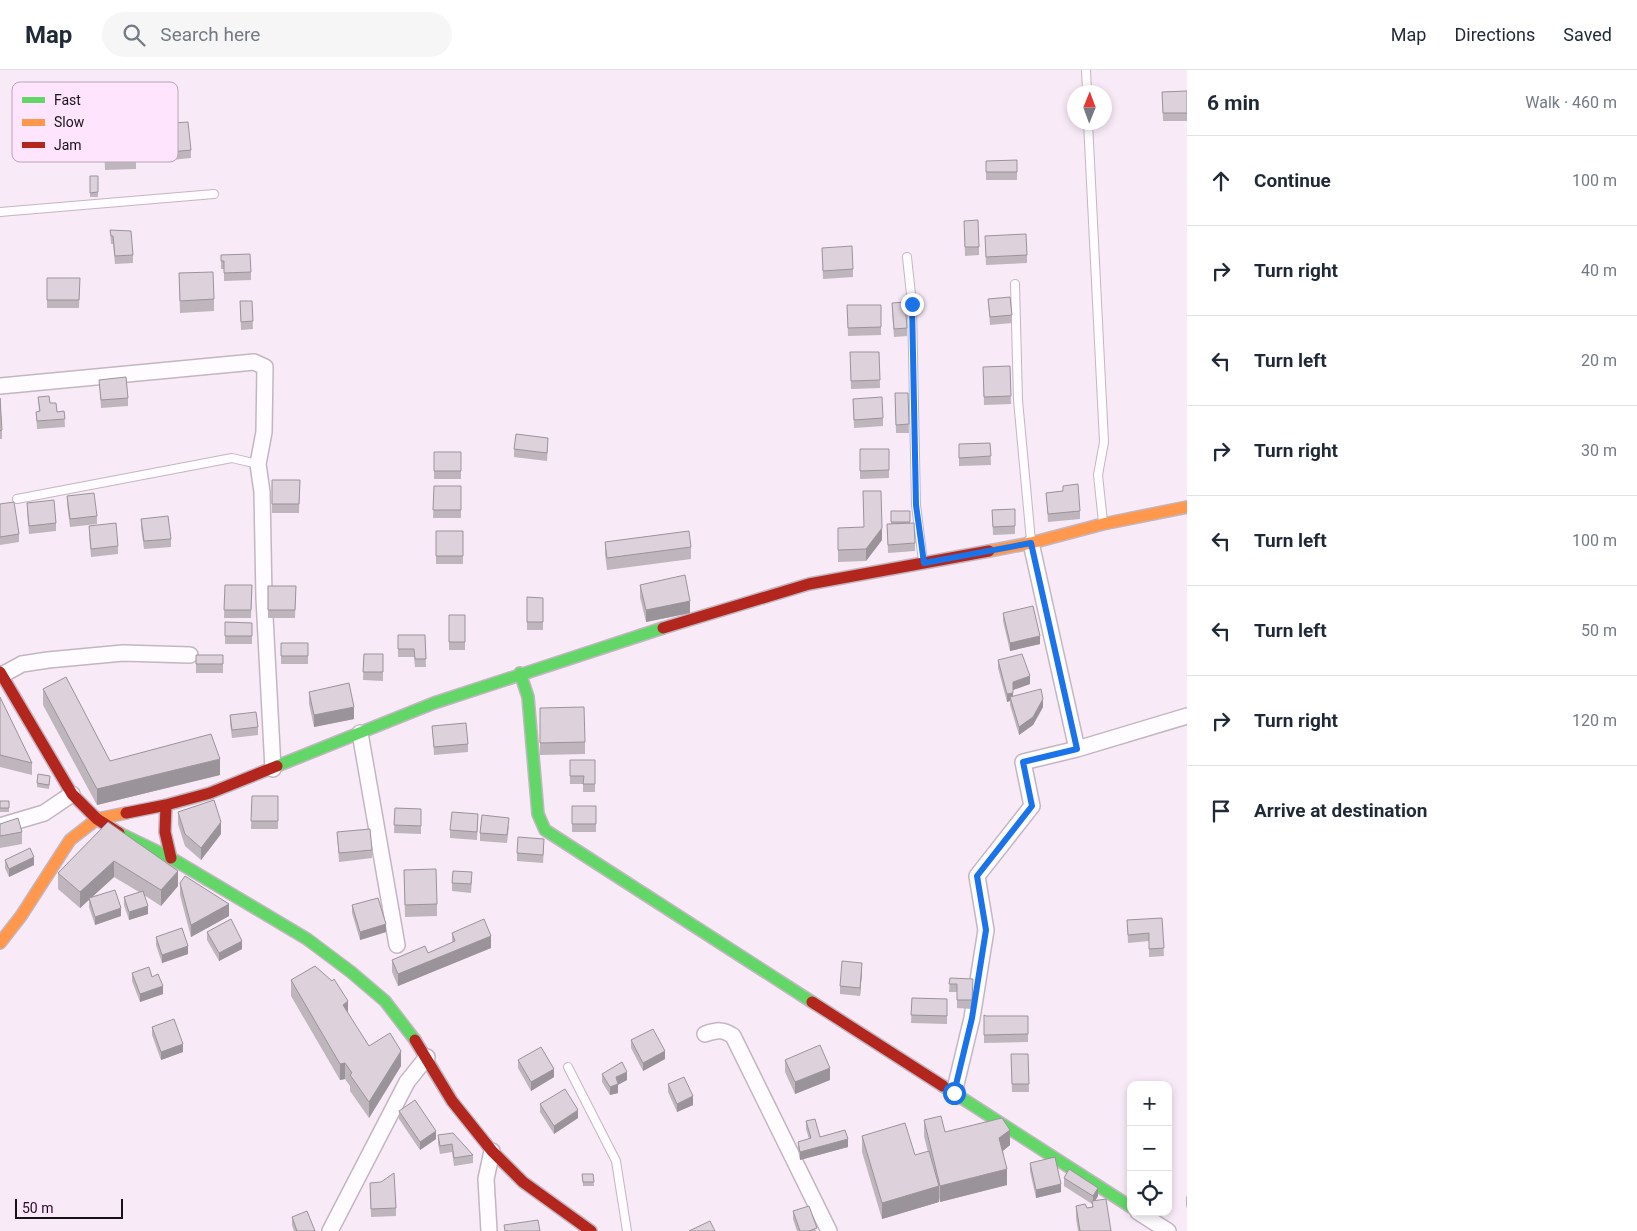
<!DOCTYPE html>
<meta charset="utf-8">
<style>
body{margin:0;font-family:Roboto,sans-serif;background:#f6f6f7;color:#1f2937}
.controls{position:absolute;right:15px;bottom:15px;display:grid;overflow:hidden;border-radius:10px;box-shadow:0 2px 8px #0003}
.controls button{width:45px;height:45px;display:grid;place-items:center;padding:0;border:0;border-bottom:1px solid #e0e1e3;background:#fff;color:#1f2937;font:25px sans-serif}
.compass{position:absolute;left:1067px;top:15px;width:45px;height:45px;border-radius:50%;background:#fff;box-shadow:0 2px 8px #0003;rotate:1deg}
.scale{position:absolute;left:15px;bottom:12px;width:108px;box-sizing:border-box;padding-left:5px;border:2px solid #191119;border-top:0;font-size:14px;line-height:18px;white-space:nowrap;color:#191119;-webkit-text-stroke:4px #fee4fc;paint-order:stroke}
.stop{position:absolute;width:15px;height:15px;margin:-11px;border:4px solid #1a73e8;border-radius:50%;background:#fff}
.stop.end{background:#1a73e8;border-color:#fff;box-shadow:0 1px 5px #0008}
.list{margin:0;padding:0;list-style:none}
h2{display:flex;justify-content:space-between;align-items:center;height:65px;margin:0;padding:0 20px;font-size:21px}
h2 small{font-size:16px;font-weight:400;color:#747a83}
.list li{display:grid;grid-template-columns:32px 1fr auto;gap:15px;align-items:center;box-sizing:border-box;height:90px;padding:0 20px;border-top:1px solid #e0e1e3}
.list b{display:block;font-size:19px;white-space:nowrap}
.list em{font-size:16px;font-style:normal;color:#747a83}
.icon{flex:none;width:28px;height:28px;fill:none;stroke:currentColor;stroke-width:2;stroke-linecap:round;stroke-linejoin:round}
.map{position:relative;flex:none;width:1187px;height:1161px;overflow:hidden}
header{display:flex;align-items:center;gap:30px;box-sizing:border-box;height:70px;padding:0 25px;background:#fff;border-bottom:1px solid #e0e1e3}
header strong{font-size:24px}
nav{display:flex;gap:28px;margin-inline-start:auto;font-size:18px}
.search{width:350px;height:45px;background:#f6f6f7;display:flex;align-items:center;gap:12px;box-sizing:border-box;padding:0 18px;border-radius:28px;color:#747a83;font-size:19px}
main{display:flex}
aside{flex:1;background:#fff}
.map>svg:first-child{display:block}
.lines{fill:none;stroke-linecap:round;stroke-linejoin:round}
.lane-casing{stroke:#c2b7c1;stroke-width:10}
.street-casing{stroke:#c2b7c1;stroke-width:18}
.fast-casing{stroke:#c2b7c1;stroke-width:14}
.slow-casing{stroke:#c2b7c1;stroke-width:14}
.jam-casing{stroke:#c2b7c1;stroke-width:14}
.lane{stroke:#fefcfe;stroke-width:8}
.street{stroke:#fefcfe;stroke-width:15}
.fast{stroke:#63d668;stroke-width:11}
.slow{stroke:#ff974d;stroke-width:11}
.jam{stroke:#b3261e;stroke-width:11}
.wall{fill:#beb5bd}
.shaded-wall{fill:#9b939a}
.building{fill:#ddd2dc;stroke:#9b939a}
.route{stroke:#1a73e8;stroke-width:6}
.key{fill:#fee4fc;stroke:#b9a5b8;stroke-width:1}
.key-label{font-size:14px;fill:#191119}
</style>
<header>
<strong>Map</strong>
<div class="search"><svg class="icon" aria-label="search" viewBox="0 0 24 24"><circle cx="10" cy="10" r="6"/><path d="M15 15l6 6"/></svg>Search here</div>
<nav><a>Map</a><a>Directions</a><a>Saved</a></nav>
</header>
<main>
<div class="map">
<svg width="1187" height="1161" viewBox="0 0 1187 1161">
<rect width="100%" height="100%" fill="#f8eaf7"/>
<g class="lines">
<g class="lane-casing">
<path id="lane" d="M1086,0L1087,22
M1088,52L1104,372L1098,405L1103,452
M0,142L214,124
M907,187L912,234L916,435L923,491
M1015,214L1018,330L1031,471
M17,429L232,388L258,394
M568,997L616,1091L627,1161"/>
</g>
<g class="street-casing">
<path id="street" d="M0,316L254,292L265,297L264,362L258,394L262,422L264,528L273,699
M1031,473L1077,679L1187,646
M2,605L22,594L48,590L123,583L190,585
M360,663L397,875
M0,756L44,743L72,724
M705,964C717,960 723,959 733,966L829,1161
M954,1023L972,948L986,860L977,806L1032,736L1023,692L1077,679
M1138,1142L1168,1161
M330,1161L407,1012L427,987
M489,1161L486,1109L492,1081"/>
</g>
<g class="fast-casing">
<path id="fast" d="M520,603L528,627L538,744L545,760L812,932
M277,696L434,633L663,558
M119,763L171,788L307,869L351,902L385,931L415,970
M943,1016L1131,1137"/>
</g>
<g class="slow-casing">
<path id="slow" d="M989,481L1031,473L1103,454L1187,437
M0,873L21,846L70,770L97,749L126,743"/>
</g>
<g class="jam-casing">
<path id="jam" d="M663,558L809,514L989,481
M0,602L72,724L97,749L119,763
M166,735L165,762L171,788
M126,743L166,735L210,723L277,696
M812,932L943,1016
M415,970L452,1031L492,1081L523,1112L591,1161"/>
</g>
<use href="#lane" class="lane"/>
<use href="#street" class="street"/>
<use href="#fast" class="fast"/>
<use href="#slow" class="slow"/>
<use href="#jam" class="jam"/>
</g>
<path class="wall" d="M1187,21V51H1163L1162,22Z
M159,54L191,80V88L161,91Z
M46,60V77L18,78V62Z
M104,70L136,91V99L105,100Z
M1017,90V110H986V91Z
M90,106H98V127H90Z
M964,151L979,177V185L965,186Z
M110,160L133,185V193L115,194L113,174H111Z
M985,166L1027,185V193L986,195Z
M822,178L853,199V207L823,209Z
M221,185L251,202V210L224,211V199H221Z
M179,203L214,229V241L180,243Z
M47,208H80L79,238H47Z
M988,229L1012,245V253L990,255Z
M240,231H252L253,259L241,260Z
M892,233L907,258V266L894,267L892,241Z
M847,235H881V265L848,266Z
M850,282H879L880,318L851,319Z
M1010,296L1011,334L984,335L983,297Z
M99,310L128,328V336L101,338Z
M895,323H908L909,363H896Z
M38,327L50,333L57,342L64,341L65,357L37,359L36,342L39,341Z
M0,328L2,360V369H0Z
M853,329L883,348V356L854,358Z
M990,373L991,395L959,396V374Z
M548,376L547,391L514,387V379Z
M860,379H889V408L860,409Z
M434,382H461V409H434Z
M272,410H300L299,443H272Z
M434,416H461V448H433Z
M1063,416L1080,441V449L1048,452L1046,423L1063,421Z
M67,426L97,446V454L70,457L67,434Z
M27,433L56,453V461L29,464L27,441Z
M0,434L19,464V472L0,475Z
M1015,439V464L993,465L992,440Z
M891,441H910V453L915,473V481L888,483L887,454H891Z
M141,449L171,469V477L144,479L141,457Z
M89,456L118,476V484L91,487L89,464Z
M838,458L882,470L866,491L838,492Z
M436,461H463V494H436Z
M605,472L691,477V489L607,500L605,484Z
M225,515H252L251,548H224Z
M640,515L690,543L646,552L640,527Z
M268,516H296L295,548H268Z
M527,527L543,528V560H527Z
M1003,543L1040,574L1010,581L1003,551Z
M449,545H465V580H449Z
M225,552L252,553V574H225Z
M398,565H425L426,597H415L414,587H398Z
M281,573H308V594H281Z
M364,584H383V611L363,610Z
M196,585H223V603H196Z
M998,590L1030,614L1013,620V627L1043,637L1033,655L1019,665L1010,635V631L1007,632L998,598Z
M43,619L110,691L220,705L97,735L43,635Z
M309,622L354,649L314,657L309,634Z
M0,627L32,693V705L0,697Z
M540,638L585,672V684L540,685Z
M230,645L258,657V665L232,668L230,653Z
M432,656L468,674V682L434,685Z
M570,690H595V722H583V714H570Z
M50,710L49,719L37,717V713Z
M252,726H278V759H251Z
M0,731H9V742H0Z
M572,736H596V762H572Z
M395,738L421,739V764L394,763Z
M178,742L221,764L201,790L185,776L178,754Z
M108,752L178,816L161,836L144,825L148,844L129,850L124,835V827L139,822L114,807L91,828L121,846L95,855L89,837V830L80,838L58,819V803Z
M478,752L477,770L450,768V760Z
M0,754L22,762V774L0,778Z
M509,756L507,773L480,771V763Z
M337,762L372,780V788L339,792Z
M544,777L543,793L517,791V783Z
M5,790L34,795L9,807L5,798Z
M404,800L437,834V846L405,847Z
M472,810L471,823L452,821V813Z
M180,813L229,846L191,867L180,825Z
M352,835L386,862L360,870L352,843Z
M1162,848L1164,886L1149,887V871L1128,873L1127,850Z
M207,862L242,879L219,891L207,870Z
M452,863L491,878L398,916L392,902V890L428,883L452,873Z
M156,867L188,884L162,893L156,875Z
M862,901L860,926L840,924V916Z
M132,903L163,924L140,932L132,911Z
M950,908L973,917L972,939L957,938V922H949Z
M291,910L348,944L369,976L401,996L369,1048L350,1021V1016L345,1009L340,1010L291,926Z
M912,928L947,929V954L911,953Z
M984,945L986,946H1028V972L984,973Z
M152,957L183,982L161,990L152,965Z
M631,970L665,989L643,1001L631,978Z
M1011,984H1028L1029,1022H1012Z
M518,990L554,1007L531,1021L518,998Z
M785,990L830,1010L795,1024L785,1002Z
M602,1004L627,1010L618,1014V1023L610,1025L602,1012Z
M668,1014L693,1035L677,1042L668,1022Z
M540,1034L578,1048L554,1064L540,1042Z
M399,1041L436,1069L420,1080L399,1049Z
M924,1050L945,1062L1010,1075L1003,1081L1007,1115L940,1132L939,1128V1132L882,1149L862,1082V1066L915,1085L928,1082L924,1066Z
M806,1051L820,1067L848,1077L800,1090L798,1080V1072L809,1069L806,1059Z
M438,1065L473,1085V1093L454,1096L452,1082L440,1084L438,1073Z
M1030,1093L1061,1122L1036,1128L1030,1101Z
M582,1104H593L594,1116H583Z
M1064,1108L1098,1126L1095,1131L1111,1161H1078L1076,1148V1136L1087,1138L1092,1137V1134L1064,1116Z
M370,1113L396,1138V1146L371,1147Z
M1187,1126V1139L1186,1135V1127Z
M793,1141L817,1161H797L793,1149Z
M292,1147L315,1161H294L292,1155Z"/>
<path class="shaded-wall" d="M882,458V470L866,491V479Z
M690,531V543L646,552V540Z
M1040,566V574L1010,581V573Z
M1030,606V614L1013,620V631L1010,627V631L1007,632V624L1013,612Z
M1043,629V637L1033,655L1019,665V657Z
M354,637V649L314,657V645Z
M220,689V705L97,735V719Z
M221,752V764L201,790V778Z
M34,787V795L9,807V799Z
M114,791V807L80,838V822Z
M178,801V816L161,836V820Z
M229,834V846L191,867V855Z
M148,836V844L129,850V842Z
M121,838V846L95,855V847Z
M386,854V862L360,870V862Z
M491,866V878L398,916V904Z
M242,871V879L219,891V883Z
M188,876V884L162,893V885Z
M862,893V901L860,926V918Z
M163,916V924L140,932V924Z
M348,931V947L343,935Z
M183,974V982L161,990V982Z
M401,981V996L369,1048V1032Z
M665,981V989L643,1001V993Z
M345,993V1009L340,1010V994Z
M830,998V1010L795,1024V1012Z
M554,999V1007L531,1021V1012Z
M627,1002V1010L618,1015V1023L610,1025V1017L616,1007Z
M693,1026V1035L677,1042V1034Z
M578,1040V1048L554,1064V1056Z
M1010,1060V1075L999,1084V1068Z
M436,1061V1069L420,1080V1072Z
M848,1069V1077L800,1090V1082Z
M1007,1099V1115L940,1132V1116Z
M1061,1114V1122L1036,1128V1120Z
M939,1116V1132L882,1149V1133Z
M1098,1118V1126L1093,1134V1126Z"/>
<path class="building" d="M1187,21V43H1163L1162,22Z
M188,52L191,80L161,83L159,54Z
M1017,90V102H986V91Z
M90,106H98V122L90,123Z
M978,150L979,177H965L964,151Z
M110,160L131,161L133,185L115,186L113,166H111Z
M1026,164L1027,185L986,187L985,166Z
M852,176L853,199L823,201L822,178Z
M250,184L251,202L224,203V191H221V185Z
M213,202L214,229L180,231L179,203Z
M47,208H80L79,230H47Z
M1010,227L1012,245L990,247L988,229Z
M240,231H252L253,251L241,252Z
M905,232L907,258L894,259L892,233Z
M847,235H881V257L848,258Z
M850,282H879L880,310L851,311Z
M1010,296L1011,326L984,327L983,297Z
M126,307L128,328L101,330L99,310Z
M895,323H908L909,354L896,355Z
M49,326L50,333H56L57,342L64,341L65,349L37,351L36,342L40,341L38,327Z
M882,327L883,348L854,350L853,329Z
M0,328L2,360L0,361Z
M516,364L548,368L547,383L514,379Z
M990,373L991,386L959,388V374Z
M860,379H889V400L860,401Z
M434,382H461V401H434Z
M272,410H300L299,434H272Z
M1078,414L1080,441L1048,444L1046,423L1063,421V416Z
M434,416H461V440H433Z
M863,421H881L882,458L866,479L838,480V458L864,457Z
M94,423L97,446L70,449L67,426Z
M54,430L56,453L29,456L27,433Z
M14,432L19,464L0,467V434Z
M1015,439V456L993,457L992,440Z
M891,441H910V452H891Z
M168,446L171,469L144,471L141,449Z
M116,453L118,476L91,479L89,456Z
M914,453L915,473L888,475L887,454Z
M436,461H463V486H436Z
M689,461L691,477L607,488L605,472Z
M685,505L690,531L646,540L640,515Z
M225,515H252L251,540H224Z
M268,516H296L295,540H268Z
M527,527L543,528V552H527Z
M1033,536L1040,566L1010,573L1003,543Z
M449,545H465V572H449Z
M225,552L252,553V566H225Z
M398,565H425L426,589H415L414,579H398Z
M281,573H308V586H281Z
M364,584H383V602H363Z
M1022,584L1030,606L1013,612V623L1007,624L998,590Z
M196,585H223V594H196Z
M66,607L110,691L211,664L220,689L97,719L43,619Z
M349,613L354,637L314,645L309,622Z
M1041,619L1043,629L1033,647L1019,657L1010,627Z
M0,627L32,693L0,685Z
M584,637L585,672L540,673V638Z
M256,642L258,657L232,660L230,645Z
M466,653L468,674L434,677L432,656Z
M570,690H595V714H583L584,706H570Z
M38,704L50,706L49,715L37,713Z
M252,726H278V751H251Z
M214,730L221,752L201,778L185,764L178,742Z
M0,731H9V738H0Z
M572,736H596V754H572Z
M395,738L421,739V756L394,755Z
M452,742L478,744L477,762L450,760Z
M482,745L509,748L507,765L480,763Z
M18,748L22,762L0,766V754Z
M108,752L178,801L161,820L114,791L80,822L58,803Z
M370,759L372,780L339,783L337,762Z
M518,767L544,769L543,785L517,783Z
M30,778L34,787L9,799L5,790Z
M436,799L437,834L405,835L404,800Z
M453,801L472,802L471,814L452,813Z
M185,806L229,834L191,855L180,813Z
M115,820L121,838L95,847L89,828Z
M143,821L148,836L129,842L124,827Z
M378,828L386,854L360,862L352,835Z
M1162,848L1164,878L1149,879V863L1128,865L1127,850Z
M231,849L242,871L219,883L207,862Z
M484,849L491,866L398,904L392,890L425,876L428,883L455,871L452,863Z
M182,858L188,876L162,885L156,867Z
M842,891L862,893L860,918L840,916Z
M315,896L332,911L334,909L348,931L343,935L369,976L390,963L401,981L369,1032L350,1005L352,1003L345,993L340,994L291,910Z
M149,897L152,907L158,904L163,916L140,924L132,903Z
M950,908L973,909L972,930H957V914H949Z
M912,928L947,929V946L911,945Z
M984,945L986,946H1028V964L984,965Z
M174,949L183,974L161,982L152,957Z
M653,959L665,981L643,993L631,970Z
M820,975L830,998L795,1012L785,990Z
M541,977L554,999L531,1012L518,990Z
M1011,984H1028L1029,1014H1012Z
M622,992L627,1002L616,1007L618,1014L610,1017L602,1004Z
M684,1007L693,1026L677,1034L668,1014Z
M565,1019L578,1040L554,1056L540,1034Z
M415,1030L436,1061L420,1072L399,1041Z
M941,1046L945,1062L1002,1048L1010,1060L999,1068L1007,1099L940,1116L924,1050Z
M815,1049L820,1067L845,1060L848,1069L800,1082L798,1072L811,1068L806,1051Z
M905,1053L915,1085L929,1081L939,1116L882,1133L862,1066Z
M453,1063L473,1085L454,1088L452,1074L440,1076L438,1065Z
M1055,1087L1061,1114L1036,1120L1030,1093Z
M1069,1099L1098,1118L1093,1126L1064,1108Z
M394,1103L396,1138L371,1139L370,1113L381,1112Z
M582,1104H593L594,1112H583Z
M1106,1129L1111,1161H1080L1076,1136L1085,1134L1087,1138L1093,1137L1092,1131Z
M809,1136L817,1158L809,1161H800L793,1141Z
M307,1141L315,1161H297L292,1147Z
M538,1150L540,1161H505L504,1155Z
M710,1151L715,1161H689Z"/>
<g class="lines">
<path class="route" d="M912,234L916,435L924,493L1031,473L1077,679L1023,692L1032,736L977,806L986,860L972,948L954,1023"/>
</g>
<rect x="12" y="12" width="166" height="80" rx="8" class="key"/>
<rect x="22" y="27" width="23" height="6" fill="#63d668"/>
<rect x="22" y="49" width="23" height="7" fill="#ff974d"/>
<rect x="22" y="72" width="23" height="6" fill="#b3261e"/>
<g class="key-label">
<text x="54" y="35">Fast</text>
<text x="54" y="57">Slow</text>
<text x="54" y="80">Jam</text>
</g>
</svg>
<div class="controls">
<button>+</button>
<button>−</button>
<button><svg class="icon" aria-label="locate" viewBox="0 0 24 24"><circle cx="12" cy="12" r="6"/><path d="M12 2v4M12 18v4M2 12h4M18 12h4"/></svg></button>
</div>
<svg class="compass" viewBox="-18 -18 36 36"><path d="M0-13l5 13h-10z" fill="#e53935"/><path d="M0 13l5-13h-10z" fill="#747a83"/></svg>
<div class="scale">50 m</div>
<div class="stop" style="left:954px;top:1023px"></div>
<div class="stop end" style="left:912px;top:234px"></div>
</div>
<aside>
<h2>6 min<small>Walk · 460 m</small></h2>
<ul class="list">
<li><svg class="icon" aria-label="ahead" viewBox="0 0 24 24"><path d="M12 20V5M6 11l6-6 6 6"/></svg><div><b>Continue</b></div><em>100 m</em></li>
<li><svg class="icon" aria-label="right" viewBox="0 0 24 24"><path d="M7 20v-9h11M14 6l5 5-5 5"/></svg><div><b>Turn right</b></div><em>40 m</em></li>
<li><svg class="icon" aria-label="left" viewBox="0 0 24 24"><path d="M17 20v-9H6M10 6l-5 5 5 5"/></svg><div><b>Turn left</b></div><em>20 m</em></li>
<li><svg class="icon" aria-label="right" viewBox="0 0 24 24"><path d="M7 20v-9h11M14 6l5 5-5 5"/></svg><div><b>Turn right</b></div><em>30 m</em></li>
<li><svg class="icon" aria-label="left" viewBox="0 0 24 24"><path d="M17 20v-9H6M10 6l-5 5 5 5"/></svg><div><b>Turn left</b></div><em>100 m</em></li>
<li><svg class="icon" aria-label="left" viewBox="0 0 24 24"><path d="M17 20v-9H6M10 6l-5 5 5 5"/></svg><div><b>Turn left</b></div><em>50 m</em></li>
<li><svg class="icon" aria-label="right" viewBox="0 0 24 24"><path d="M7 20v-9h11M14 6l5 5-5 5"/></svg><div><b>Turn right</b></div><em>120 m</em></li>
<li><svg class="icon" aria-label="arrive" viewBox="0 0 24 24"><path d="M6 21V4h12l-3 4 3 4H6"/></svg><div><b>Arrive at destination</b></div></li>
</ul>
</aside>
</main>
